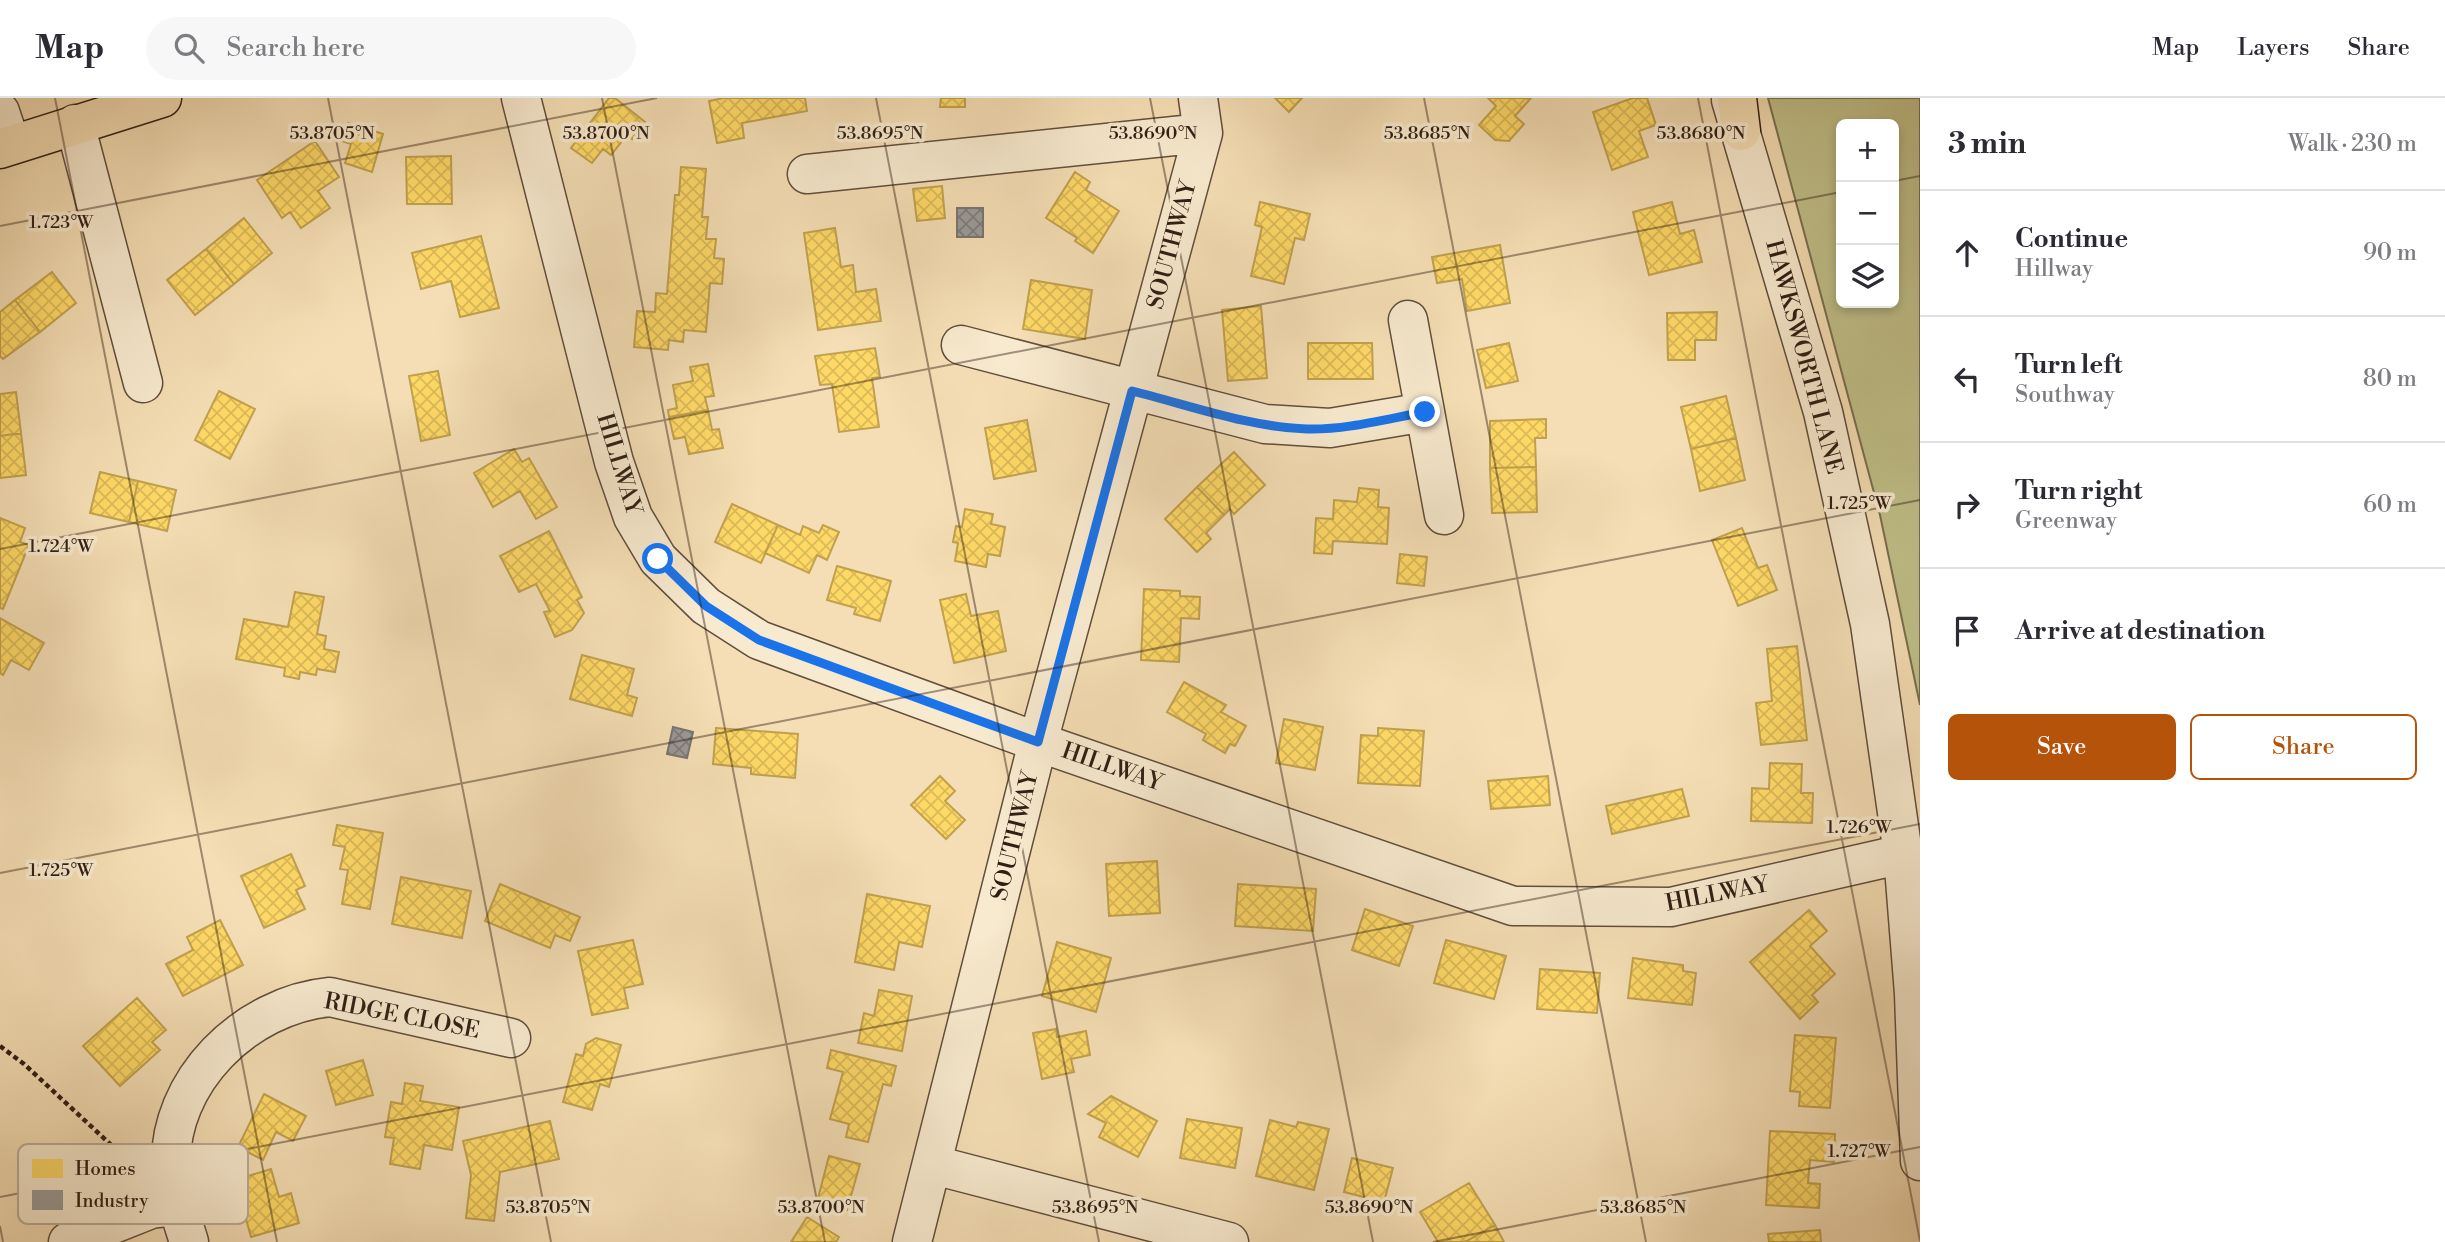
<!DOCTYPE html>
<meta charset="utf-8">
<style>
body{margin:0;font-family:"Libre Bodoni",serif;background:#f7f7f7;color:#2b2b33}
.controls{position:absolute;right:21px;top:21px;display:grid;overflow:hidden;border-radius:10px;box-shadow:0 4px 10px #0003}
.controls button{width:63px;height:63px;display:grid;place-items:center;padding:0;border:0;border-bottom:2px solid #e1e1e2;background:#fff;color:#2b2b33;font:35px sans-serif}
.stop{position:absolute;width:21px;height:21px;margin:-16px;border:5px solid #1a73e8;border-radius:50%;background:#fff}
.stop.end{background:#1a73e8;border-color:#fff;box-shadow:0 2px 7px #0008}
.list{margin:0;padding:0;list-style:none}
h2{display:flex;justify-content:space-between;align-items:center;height:91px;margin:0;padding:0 28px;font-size:30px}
h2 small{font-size:23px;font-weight:400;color:#7c7c81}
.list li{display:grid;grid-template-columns:46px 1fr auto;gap:21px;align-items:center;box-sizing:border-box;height:126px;padding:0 28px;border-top:2px solid #e1e1e2}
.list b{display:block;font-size:26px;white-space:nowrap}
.list p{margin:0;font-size:23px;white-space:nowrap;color:#7c7c81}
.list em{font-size:23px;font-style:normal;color:#7c7c81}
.actions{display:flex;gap:14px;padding:21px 28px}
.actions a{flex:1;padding:16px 0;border:2px solid #b45309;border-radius:10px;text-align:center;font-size:24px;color:#b45309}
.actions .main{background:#b45309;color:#fff}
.icon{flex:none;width:38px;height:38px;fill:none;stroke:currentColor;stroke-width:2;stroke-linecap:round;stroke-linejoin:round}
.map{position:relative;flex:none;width:1920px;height:1144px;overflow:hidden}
header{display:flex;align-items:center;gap:42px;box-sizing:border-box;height:98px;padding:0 35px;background:#fff;border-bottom:2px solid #e1e1e2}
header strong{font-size:33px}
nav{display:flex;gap:38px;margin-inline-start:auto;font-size:24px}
.search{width:490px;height:63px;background:#f7f7f7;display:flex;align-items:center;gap:18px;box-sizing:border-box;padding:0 24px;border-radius:38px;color:#7c7c81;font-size:26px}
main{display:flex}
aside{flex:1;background:#fff}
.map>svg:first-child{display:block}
.green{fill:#c0c08a;stroke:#786f50;stroke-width:2;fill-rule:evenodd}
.homes{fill:url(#homes-cross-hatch);stroke:#c1a14e;stroke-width:2}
.industry{fill:url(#industry-cross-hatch);stroke:#7a7471;stroke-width:2}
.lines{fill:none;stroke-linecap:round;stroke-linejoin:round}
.minor-casing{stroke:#614e3d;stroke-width:41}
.major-casing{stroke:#301e15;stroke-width:41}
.path{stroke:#301e15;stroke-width:4.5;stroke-dasharray:5 3.5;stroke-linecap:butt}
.minor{stroke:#f8eacf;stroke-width:38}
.major{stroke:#f5deb5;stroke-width:38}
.route{stroke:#1a73e8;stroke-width:9}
.ticks{fill:none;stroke:#301e15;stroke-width:2;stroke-opacity:0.45}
.labels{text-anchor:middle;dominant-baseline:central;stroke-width:7;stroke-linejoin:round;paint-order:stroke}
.street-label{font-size:23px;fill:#301e15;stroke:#f8eacf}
.key{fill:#f8eacf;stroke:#bcad97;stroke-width:2}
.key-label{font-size:19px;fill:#301e15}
.ticks-label{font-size:18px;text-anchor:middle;fill:#301e15;stroke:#f8eacf;stroke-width:7;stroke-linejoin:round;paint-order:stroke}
</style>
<header>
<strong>Map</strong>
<div class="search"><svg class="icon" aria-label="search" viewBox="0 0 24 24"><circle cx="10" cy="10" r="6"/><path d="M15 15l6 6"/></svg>Search here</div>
<nav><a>Map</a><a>Layers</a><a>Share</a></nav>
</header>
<main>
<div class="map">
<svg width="1920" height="1144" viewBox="0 0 1920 1144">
<defs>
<pattern id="homes-cross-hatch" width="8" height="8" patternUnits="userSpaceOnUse" patternTransform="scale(1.75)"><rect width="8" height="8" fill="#ffd966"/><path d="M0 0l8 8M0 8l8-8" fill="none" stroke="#dbba58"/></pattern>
<pattern id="industry-cross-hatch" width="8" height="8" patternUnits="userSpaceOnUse" patternTransform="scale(1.75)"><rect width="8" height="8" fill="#999"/><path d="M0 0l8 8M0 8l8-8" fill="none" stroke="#7d7c7c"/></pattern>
</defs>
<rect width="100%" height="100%" fill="#f5deb5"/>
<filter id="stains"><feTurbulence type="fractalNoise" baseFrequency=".00286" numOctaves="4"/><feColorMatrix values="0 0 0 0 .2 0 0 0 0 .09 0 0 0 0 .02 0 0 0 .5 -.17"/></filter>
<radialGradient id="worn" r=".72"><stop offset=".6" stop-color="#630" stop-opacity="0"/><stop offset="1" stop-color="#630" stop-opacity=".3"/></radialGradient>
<path class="green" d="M1768,0H1920V607L1880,417ZM1894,26V205H1841V26Z"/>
<path class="homes" d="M609,0H615L645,24L632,41L627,37L611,57L603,51L592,65L571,50Z
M724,0H805L807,13L742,25L744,40L717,45L709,3Z
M941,0H965V9H940Z
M1275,0H1302L1289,14Z
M1488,0H1531L1515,18L1524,26L1509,43L1495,42L1479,27L1496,8Z
M1633,0H1647L1656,27L1639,33L1648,59L1612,72L1593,14Z
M348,25L383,36L372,74L345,65L351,46L342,43Z
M315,43L339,79L318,93L330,110L301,130L290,114L282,120L257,82Z
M451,58L452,106H407L406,59Z
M681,69L706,71L702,119H708L706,141H716L714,160L724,161L722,186L710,185L706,234L684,232L683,244L669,242L668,252L634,249L637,213L655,214L656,195L667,196L675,97H679Z
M1075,74L1090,84L1086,92L1119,113L1093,155L1075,143L1077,140L1046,120Z
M942,88L945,120L917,123L913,91Z
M1260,104L1310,116L1304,142L1295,140L1284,186L1251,178L1262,129L1255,127Z
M1672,104L1680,136L1694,132L1702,164L1649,177L1633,114Z
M244,120L272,155L234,186L206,151Z
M835,130L841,169L853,167L856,194L876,191L881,223L818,232L804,135Z
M481,138L499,210L460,219L451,183L421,191L412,155Z
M1500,147L1510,205L1467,213L1462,181L1437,185L1432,159Z
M206,151L234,186L195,217L167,182Z
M52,174L76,205L40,234L15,202Z
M1031,182L1092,192L1085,241L1023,231Z
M15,202L40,234L3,261L0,258V214Z
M1261,208L1267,280L1228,283L1222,212Z
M1717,214L1716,242H1695V262H1668L1667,215Z
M1308,245H1372L1373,281H1308Z
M1509,245L1518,283L1486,290L1477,252Z
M875,250L880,279L872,280L879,329L839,334L832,286L820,287L815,258Z
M708,266L714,298L705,299L708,312L669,319L668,312L677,310L673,287L693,283L690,269Z
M438,273L450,337L421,343L409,278Z
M219,293L255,311L230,361L195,342Z
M16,294L21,335L0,338V296Z
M1726,298L1736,340L1691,351L1681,309Z
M708,312L712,332L719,331L723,350L689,356L685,339L674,341L669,319Z
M1546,321V340H1535L1536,369L1490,370V323Z
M1027,322L1036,373L994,381L985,330Z
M21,335L26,377L0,380V338Z
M1736,340L1745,382L1700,393L1691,351Z
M514,351L522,364L529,360L557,409L536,421L520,393L493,409L474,375Z
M1234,354L1265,387L1234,416L1230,411L1224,417L1197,389Z
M1536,369L1537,414L1492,415L1490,370Z
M100,374L138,383L129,424L90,415Z
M138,383L176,392L167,433L129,424Z
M1197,389L1224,417L1206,435L1211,441L1197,454L1165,421Z
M1359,390L1379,392L1378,409L1389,410L1387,446L1333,443L1332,456L1314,455L1316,420L1333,421L1334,402L1357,404Z
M732,406L778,427L761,465L715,444Z
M965,411L993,416L991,426L1005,429L1000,458L988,456L986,469L955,463L958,445L953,444L956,428L962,429Z
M0,420L25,430L20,444L29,447L3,511L0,510Z
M778,427L800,437L803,428L819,435L823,427L839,434L827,462L817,457L809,475L765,455Z
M1742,430L1758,470L1767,467L1777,492L1738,508L1712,442Z
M549,433L582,499L577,502L584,515L572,532L555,539L544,514L550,513L536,486L519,494L500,458Z
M1400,456L1427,459L1424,488L1397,485Z
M837,468L891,483L880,523L854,516L856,510L827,502Z
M1144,491L1180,493V498L1200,499L1199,521L1181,520L1179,564L1141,562Z
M295,494L324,499L317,536L326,538L324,551L339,554L335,574L317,571L316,577L300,574L299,581L284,578L285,570L236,561L244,521L288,529Z
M966,496L971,518L998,513L1006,553L954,565L940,502Z
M0,520L44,545L29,572L11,562L3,577L0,575Z
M1797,548L1807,642L1761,647L1756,605L1772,603L1767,551Z
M582,557L634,571L627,597L637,600L632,618L570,601Z
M1184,584L1226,607L1221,614L1246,628L1235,648L1230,646L1225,655L1203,642L1206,636L1167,614Z
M1284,621L1323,629L1315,672L1276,665Z
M716,630L798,636L795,680L751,676V670L713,666Z
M1378,630L1424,633L1420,688L1358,685L1361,637L1378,638Z
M1770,665L1802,666L1801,695H1813L1812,725L1751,723L1752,690L1769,691Z
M940,678L955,693L945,703L965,722L946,741L911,707Z
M1548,678L1550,707L1491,711L1488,683Z
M1682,691L1689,718L1612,736L1606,708Z
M337,727L383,735L370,811L342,806L348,772L340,771L345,749L333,747Z
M291,756L305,788L296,792L305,811L264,830L241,778Z
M1157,763L1160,815L1109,818L1106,766Z
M401,779L471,793L462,840L392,826Z
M500,786L580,819L570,843L555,837L550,850L485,823Z
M1238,786L1316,791L1313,833L1235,828Z
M867,796L930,808L922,849L899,844L894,872L855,864Z
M1365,811L1413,828L1399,868L1352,852Z
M1809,812L1827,833L1810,848L1835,876L1812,897L1818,904L1800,921L1750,864Z
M220,822L243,867L183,898L166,866L193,852L187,839Z
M633,842L643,886L624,890L628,910L592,917L578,853Z
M1446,842L1506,858L1494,901L1434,885Z
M1057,844L1111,860L1096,914L1042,898Z
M1633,860L1683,867V873L1696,875L1692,907L1628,900Z
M1540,871L1600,875L1597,915L1537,911Z
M879,892L912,898L902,953L858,945L864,915L874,918Z
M137,900L166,932L152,944L160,952L120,988L83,948Z
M1056,931L1057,939L1086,933L1090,957L1071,961L1074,974L1042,981L1033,935Z
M1795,937L1836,940L1830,1010L1799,1008L1800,994L1790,993Z
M596,940L621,947L609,989L600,986L592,1012L563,1004L576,956L583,958L586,946Z
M831,952L896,968L891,988L883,986L868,1044L846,1039L849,1026L830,1021L843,974L827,970Z
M363,962L373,997L336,1007L326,973Z
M405,985L423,988L420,1003L459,1009L452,1052L424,1047L420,1071L390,1066L394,1040L385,1039L391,1004L402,1006Z
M264,996L306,1018L293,1043L276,1034L263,1062L238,1049Z
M1111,998L1157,1023L1138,1059L1099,1039L1106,1025L1088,1016Z
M1187,1021L1242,1030L1235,1070L1180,1060Z
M1270,1022L1296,1029L1298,1024L1329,1031L1314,1092L1256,1078Z
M550,1023L559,1061L500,1074L494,1123L466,1120L471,1077L463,1043Z
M1770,1033L1835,1036L1834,1064L1810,1062L1808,1085L1820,1086L1819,1110L1766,1107Z
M829,1058L860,1066L847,1112L817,1104Z
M1352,1060L1393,1070L1384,1104L1344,1094Z
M271,1071L279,1099L291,1095L299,1125L251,1139L235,1082Z
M1469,1085L1495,1127L1465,1144H1438L1420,1114Z
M807,1119L839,1139L836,1144H791Z
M1495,1127L1504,1144H1465Z
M1820,1132L1821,1144H1769L1768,1136Z"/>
<path class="industry" d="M957,110H983V139H957Z
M673,629L693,634L687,660L667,656Z"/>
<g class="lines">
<g class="minor-casing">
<path id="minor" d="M521,0L614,364L633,419L658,461L706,508L759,542L1038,644L1513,808L1671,809L1903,756
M1731,2L1823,314L1870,526L1903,756L1914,896L1920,1063
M0,14L11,47
M75,26L143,285
M807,76L1203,35
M1408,222L1425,314
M961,247L1265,326L1330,330L1425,314L1444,417
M934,1067L1229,1144
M68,1144L151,1111L177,1108
M189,1144C182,1121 173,1096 171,1071C167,983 246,907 330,899L511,940
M912,1144L1038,644L1203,35L1198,0"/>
</g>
<g class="major-casing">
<path id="major" d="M1737,0L1741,33
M0,51L162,0"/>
</g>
<path class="path" d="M0,948L24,966L136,1070"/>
<use href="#minor" class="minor"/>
<use href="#major" class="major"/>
</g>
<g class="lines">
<path class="route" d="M658,461L706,508L759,542L1038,644L1132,293C1189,307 1248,329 1307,331C1346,332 1386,321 1425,314"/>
</g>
<path class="ticks" d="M55,0L277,1144M328,0L551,1144M602,0L825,1144M876,0L1099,1144M1150,0L1373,1144M1424,0L1646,1144M1698,0L1920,1143M1894,83L1920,78M0,128L657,0M0,451L1841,94M0,775L1920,402M0,1099L1920,726M0,1128L3,1144M1433,1144L1920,1049"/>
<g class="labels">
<g class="street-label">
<text transform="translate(1172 147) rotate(-75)">SOUTHWAY</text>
<text transform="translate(1804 259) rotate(75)">HAWKSWORTH LANE</text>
<text transform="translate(619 366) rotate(73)">HILLWAY</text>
<text transform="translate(1112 669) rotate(19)">HILLWAY</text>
<text transform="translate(1015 738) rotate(-76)">SOUTHWAY</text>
<text transform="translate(1717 796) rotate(-11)">HILLWAY</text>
<text transform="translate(402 918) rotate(11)">RIDGE CLOSE</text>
</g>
</g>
<rect x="18" y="1046" width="230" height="80" rx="10" class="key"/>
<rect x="32" y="1061" width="31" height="19" fill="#ffd966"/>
<rect x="32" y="1092" width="31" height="20" fill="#999"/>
<g class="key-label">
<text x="75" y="1077">Homes</text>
<text x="75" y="1109">Industry</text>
</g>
<g class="ticks-label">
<text x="332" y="41">53.8705°N</text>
<text x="606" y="41">53.8700°N</text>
<text x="880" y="41">53.8695°N</text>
<text x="1153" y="41">53.8690°N</text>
<text x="1427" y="41">53.8685°N</text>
<text x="1701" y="41">53.8680°N</text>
<text x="61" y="130">1.723°W</text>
<text x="1859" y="411">1.725°W</text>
<text x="61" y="454">1.724°W</text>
<text x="1859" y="735">1.726°W</text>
<text x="61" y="778">1.725°W</text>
<text x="1859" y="1059">1.727°W</text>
<text x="548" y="1115">53.8705°N</text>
<text x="821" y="1115">53.8700°N</text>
<text x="1095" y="1115">53.8695°N</text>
<text x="1369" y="1115">53.8690°N</text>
<text x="1643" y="1115">53.8685°N</text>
</g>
<rect width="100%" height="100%" filter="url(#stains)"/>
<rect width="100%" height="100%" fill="url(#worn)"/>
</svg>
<div class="controls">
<button>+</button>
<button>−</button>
<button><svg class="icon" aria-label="layers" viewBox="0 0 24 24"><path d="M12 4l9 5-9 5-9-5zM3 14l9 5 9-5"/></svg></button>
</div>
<div class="stop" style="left:658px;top:461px"></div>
<div class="stop end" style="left:1425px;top:314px"></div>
</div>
<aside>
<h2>3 min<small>Walk · 230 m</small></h2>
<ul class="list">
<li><svg class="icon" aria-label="ahead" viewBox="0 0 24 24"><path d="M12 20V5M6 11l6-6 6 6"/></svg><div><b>Continue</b><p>Hillway</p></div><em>90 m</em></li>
<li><svg class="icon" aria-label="left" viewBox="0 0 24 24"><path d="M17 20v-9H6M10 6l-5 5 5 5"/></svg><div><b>Turn left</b><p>Southway</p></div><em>80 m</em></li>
<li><svg class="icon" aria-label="right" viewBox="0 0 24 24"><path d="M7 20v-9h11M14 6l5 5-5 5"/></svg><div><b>Turn right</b><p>Greenway</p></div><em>60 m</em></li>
<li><svg class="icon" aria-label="arrive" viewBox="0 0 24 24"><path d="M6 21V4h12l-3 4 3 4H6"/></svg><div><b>Arrive at destination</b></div></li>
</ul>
<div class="actions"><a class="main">Save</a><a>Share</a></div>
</aside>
</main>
